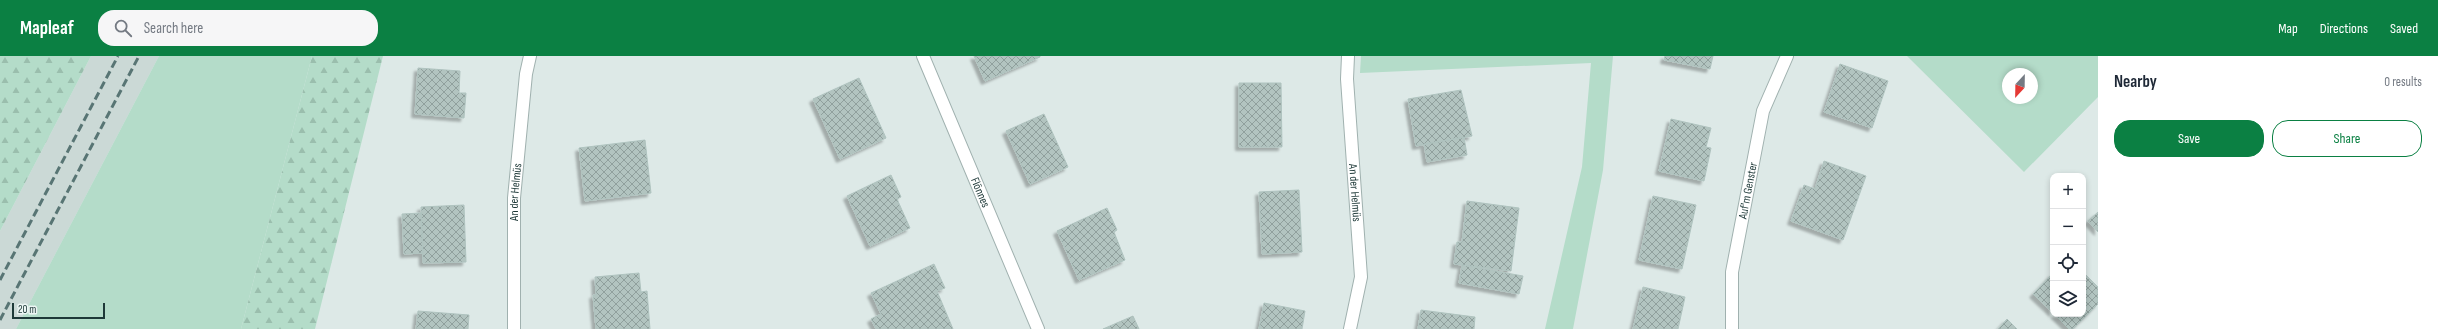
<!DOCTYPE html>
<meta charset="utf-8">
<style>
body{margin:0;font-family:"Sofia Sans Condensed",sans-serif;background:#f6f6f7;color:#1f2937}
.controls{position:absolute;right:12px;bottom:12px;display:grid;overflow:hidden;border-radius:8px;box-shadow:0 2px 6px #0003}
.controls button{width:36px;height:36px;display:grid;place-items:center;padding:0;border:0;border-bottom:1px solid #e0e1e3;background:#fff;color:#1f2937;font:20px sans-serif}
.compass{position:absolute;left:2002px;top:12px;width:36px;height:36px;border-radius:50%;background:#fff;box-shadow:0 2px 6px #0003;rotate:202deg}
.scale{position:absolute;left:12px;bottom:10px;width:93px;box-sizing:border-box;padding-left:4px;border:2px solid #1e3938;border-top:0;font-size:11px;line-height:14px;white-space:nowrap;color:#1e3938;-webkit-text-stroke:3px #edf6f4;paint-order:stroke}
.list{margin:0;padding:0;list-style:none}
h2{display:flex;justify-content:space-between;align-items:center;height:52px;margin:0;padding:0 16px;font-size:17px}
h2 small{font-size:13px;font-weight:400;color:#747a83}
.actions{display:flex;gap:8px;padding:12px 16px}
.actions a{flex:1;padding:9px 0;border:1px solid #0b8043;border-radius:16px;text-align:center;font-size:14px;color:#0b8043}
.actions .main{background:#0b8043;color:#fff}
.icon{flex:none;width:22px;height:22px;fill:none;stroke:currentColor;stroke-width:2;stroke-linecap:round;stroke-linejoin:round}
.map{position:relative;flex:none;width:2098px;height:273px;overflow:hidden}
header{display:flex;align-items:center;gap:24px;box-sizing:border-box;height:56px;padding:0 20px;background:#0b8043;color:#fff}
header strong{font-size:19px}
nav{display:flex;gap:22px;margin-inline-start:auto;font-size:14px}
.search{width:280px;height:36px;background:#f6f6f7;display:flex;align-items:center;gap:10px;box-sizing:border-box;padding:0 14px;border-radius:16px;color:#747a83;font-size:15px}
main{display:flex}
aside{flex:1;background:#fff}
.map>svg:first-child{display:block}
.built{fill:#cbd9d6}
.green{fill:#b4dcc9;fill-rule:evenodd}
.forest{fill:url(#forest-firs)}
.building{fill:url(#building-cross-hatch);stroke:#afc3bf;filter:url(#shadow)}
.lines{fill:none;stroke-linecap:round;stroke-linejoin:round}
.street-casing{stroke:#a0b1af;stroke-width:14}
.street{stroke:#fff;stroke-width:12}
.rail{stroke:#587574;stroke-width:3;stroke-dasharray:8 4;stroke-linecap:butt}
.labels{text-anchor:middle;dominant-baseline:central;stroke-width:3;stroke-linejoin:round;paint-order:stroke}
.street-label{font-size:12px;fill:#1e3938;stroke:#edf6f4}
</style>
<header>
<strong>Mapleaf</strong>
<div class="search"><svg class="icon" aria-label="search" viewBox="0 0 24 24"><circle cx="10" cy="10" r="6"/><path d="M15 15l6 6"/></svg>Search here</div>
<nav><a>Map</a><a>Directions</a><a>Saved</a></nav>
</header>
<main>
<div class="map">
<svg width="2098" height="273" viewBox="0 0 2098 273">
<defs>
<pattern id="forest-firs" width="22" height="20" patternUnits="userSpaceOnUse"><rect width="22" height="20" fill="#b4dcc9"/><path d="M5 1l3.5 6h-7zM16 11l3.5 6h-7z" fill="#9abead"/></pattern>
<pattern id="building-cross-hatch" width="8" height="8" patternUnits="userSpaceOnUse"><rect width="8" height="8" fill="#b2c4c0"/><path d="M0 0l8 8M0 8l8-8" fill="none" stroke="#90a09d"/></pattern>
<filter id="shadow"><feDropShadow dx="-3.5" dy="3.5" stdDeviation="1" flood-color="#0004"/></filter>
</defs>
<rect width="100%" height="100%" fill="#dde9e7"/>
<path class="built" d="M91,0H159L16,273H0V175Z"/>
<path class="green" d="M159,0H312L241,273H16Z
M1361,0H1613L1603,114L1573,273H1545L1582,111L1591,7L1360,17Z
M1907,0H2098V41L2024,116ZM2008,18H2032V42H2008Z"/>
<path class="forest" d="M0,0H91L0,175Z
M312,0H383L315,273H241Z"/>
<path class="building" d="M974,0H1040V1L985,25Z
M1665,0H1713L1710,13L1664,4Z
M1840,8L1888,25L1872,72L1824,56Z
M418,12L460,15L459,37H466L464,62L415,58Z
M859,22L886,82L840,103L813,43Z
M1239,27H1281L1282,91H1239Z
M1461,34L1472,80L1416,90L1408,43Z
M1044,58L1068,111L1030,128L1006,75Z
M1671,63L1711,72L1706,91L1711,92L1704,125L1659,115Z
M1464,81L1467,99L1427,106L1424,88Z
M645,84L651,137L585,145L579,92Z
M1824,105L1866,120L1843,184L1791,165L1804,129L1815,133Z
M891,119L901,141L897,143L910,172L870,190L847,140Z
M1299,134L1302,196L1262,198L1259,136Z
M1653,140L1696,149L1682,213L1639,204Z
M1467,145L1519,152L1511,215L1454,208L1457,186H1462Z
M464,149L466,206L423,207L421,151Z
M1107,152L1117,174L1114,176L1125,204L1079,224L1057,175Z
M2098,156V176L2088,165Z
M421,157L423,197L404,198L402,158Z
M934,208L945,232L937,235L953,273H876L871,263L881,258L871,237Z
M1462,209L1523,220L1519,238L1459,227Z
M2083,216L2098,231V248L2073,273H2069L2054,258H2083Z
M639,217L641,236L647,235L650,273H596L593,239H596L595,221Z
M2053,217V257L2033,238Z
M1643,231L1685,241L1678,273H1633Z
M1264,247L1305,255L1302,273H1259Z
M1421,254L1475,261L1474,273H1418Z
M418,255L469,259L468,273H416Z
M1133,260L1139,273H1103Z
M2007,263L2017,273H1998Z"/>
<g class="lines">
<g class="street-casing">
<g id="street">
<path id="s1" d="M923,0L1038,273"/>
<path id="s2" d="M1348,0L1347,23L1361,221L1350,273"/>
<path id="s3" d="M514,273V142L526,18L530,0"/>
<path id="s4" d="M1732,273V216L1763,55L1787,0"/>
</g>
</g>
<use href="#street" class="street"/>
<path class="rail" d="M0,224L118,0
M0,264L139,0"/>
</g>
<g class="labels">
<g class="street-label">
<text stroke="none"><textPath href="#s4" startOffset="140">Auf'm Genster</textPath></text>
<text stroke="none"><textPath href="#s3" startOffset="137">An der Helmüs</textPath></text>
<text stroke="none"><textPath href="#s1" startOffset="148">Flönnes</textPath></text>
<text stroke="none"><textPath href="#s2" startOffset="137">An der Helmüs</textPath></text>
</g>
</g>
</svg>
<div class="controls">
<button>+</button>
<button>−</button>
<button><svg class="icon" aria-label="locate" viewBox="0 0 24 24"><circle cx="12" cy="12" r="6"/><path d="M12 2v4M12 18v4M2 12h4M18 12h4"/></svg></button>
<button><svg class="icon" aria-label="layers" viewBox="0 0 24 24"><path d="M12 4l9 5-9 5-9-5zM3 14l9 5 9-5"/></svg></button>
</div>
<svg class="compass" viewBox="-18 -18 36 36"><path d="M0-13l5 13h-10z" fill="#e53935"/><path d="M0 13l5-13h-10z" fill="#747a83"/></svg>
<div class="scale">20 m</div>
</div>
<aside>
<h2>Nearby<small>0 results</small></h2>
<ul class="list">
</ul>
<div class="actions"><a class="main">Save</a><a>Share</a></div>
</aside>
</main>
